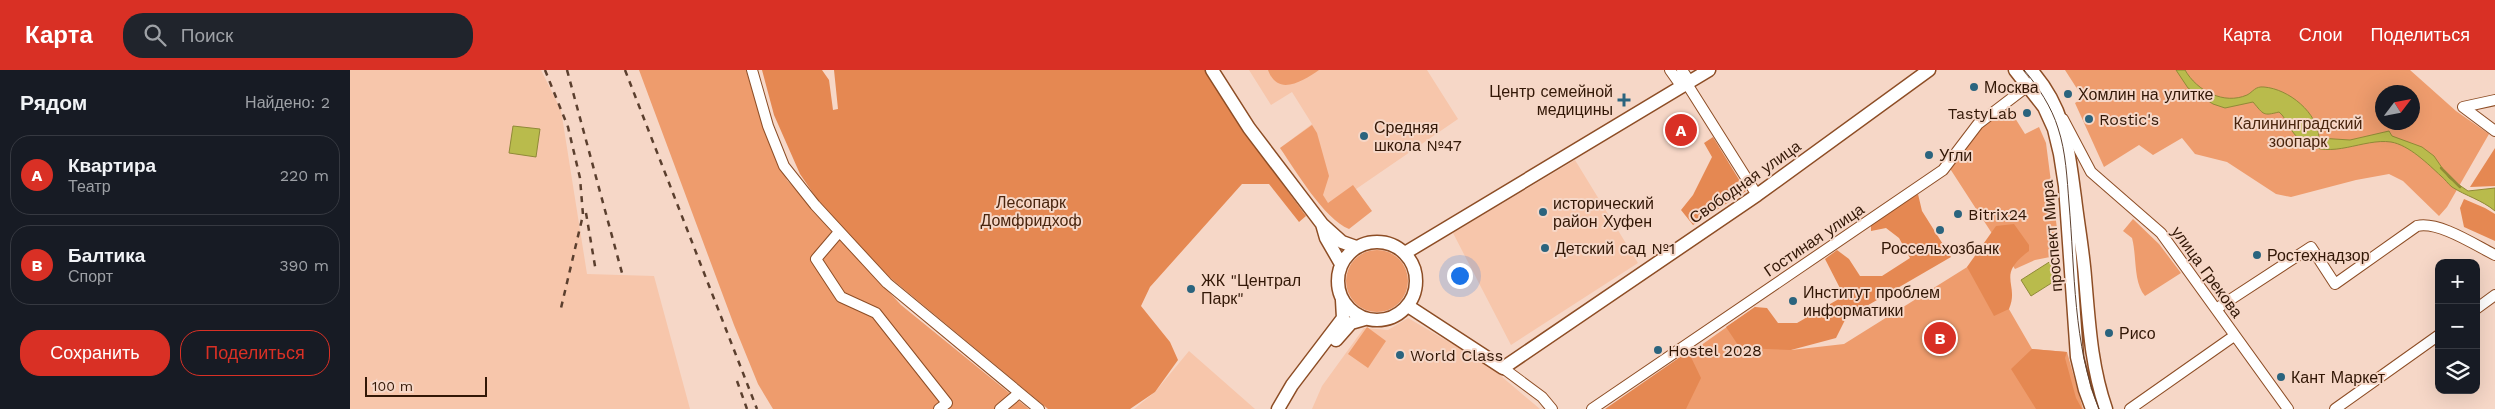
<!DOCTYPE html>
<html lang="ru">
<meta charset="utf-8">
<style>
body{margin:0;font-family:"Work Sans",sans-serif;background:#20242c;color:#f1f3f6}
.controls{position:absolute;right:15px;bottom:15px;display:grid;overflow:hidden;border-radius:10px;box-shadow:0 5px 20px #0002}
.controls button{width:45px;height:45px;display:grid;place-items:center;padding:0;border:0;border-bottom:1px solid #363941;background:#171b24;color:#f1f3f6;font:25px sans-serif}
.compass{position:absolute;left:2025px;top:15px;width:45px;height:45px;border-radius:50%;background:#171b24;box-shadow:0 5px 20px #0002;rotate:58deg}
.scale{position:absolute;left:15px;bottom:12px;width:122px;box-sizing:border-box;padding-left:5px;border:2px solid #321706;border-top:0;font-size:14px;line-height:18px;white-space:nowrap;color:#321706;-webkit-text-stroke:4px #f6d7c7;paint-order:stroke}
.you{position:absolute;left:1109px;top:205px;width:18px;height:18px;margin:-12px;border:4px solid #fff;border-radius:50%;background:#1a73e8;box-shadow:0 0 0 8px #1a73e833}
.badge{display:grid;place-items:center;width:32px;height:32px;border-radius:50%;background:#d93025;color:#fff;font-size:16px;font-weight:700}
.pin{position:absolute;translate:-50% -50%;border:2px solid #fff;box-shadow:0 1px 5px #0006}
.list{margin:0;padding:0;list-style:none}
h2{display:flex;justify-content:space-between;align-items:center;height:65px;margin:0;padding:0 20px;font-size:21px}
h2 small{font-size:16px;font-weight:400;color:#9ea1a6}
.list li{display:grid;grid-template-columns:32px 1fr auto;gap:15px;align-items:center;box-sizing:border-box;height:80px;margin:0 10px 10px;padding:0 10px;border:1px solid #363941;border-radius:20px}
.list b{display:block;font-size:19px;white-space:nowrap}
.list p{margin:0;font-size:16px;white-space:nowrap;color:#9ea1a6}
.list em{font-size:16px;font-style:normal;color:#9ea1a6}
.actions{display:flex;gap:10px;padding:15px 20px}
.actions a{flex:1;padding:11px 0;border:1px solid #d93025;border-radius:20px;text-align:center;font-size:18px;color:#d93025}
.actions .main{background:#d93025;color:#fff}
.icon{flex:none;width:28px;height:28px;fill:none;stroke:currentColor;stroke-width:2;stroke-linecap:round;stroke-linejoin:round}
.map{position:relative;flex:none;width:2145px;height:339px;overflow:hidden}
header{display:flex;align-items:center;gap:30px;box-sizing:border-box;height:70px;padding:0 25px;background:#d93025;color:#fff}
header strong{font-size:24px}
nav{display:flex;gap:28px;margin-inline-start:auto;font-size:18px}
.search{width:350px;height:45px;background:#20242c;display:flex;align-items:center;gap:12px;box-sizing:border-box;padding:0 18px;border-radius:20px;color:#9ea1a6;font-size:19px}
main{display:flex}
aside{flex:1;background:#171b24}
.map>svg:first-child{display:block}
.built{fill:#f7c6ab}
.green{fill:#ee9c6d;fill-rule:evenodd}
.forest{fill:#e58852}
.water{fill:#b9bb4c;stroke:#908a37}
.lines{fill:none;stroke-linecap:round;stroke-linejoin:round}
.stream{stroke:#908a37;stroke-width:2.5}
.minor-casing{stroke:#8d4d25;stroke-width:12}
.major-casing{stroke:#8d4d25;stroke-width:15}
.minor{stroke:#fff;stroke-width:10}
.major{stroke:#fff;stroke-width:12}
.tram{stroke:#5b3f2e;stroke-width:1}
.rail{stroke:#5b3f2e;stroke-width:2.5;stroke-dasharray:6 6;stroke-linecap:butt}
.poi-dot{fill:#2b647e;stroke:#f6d7c7;stroke-width:2}
.labels{text-anchor:middle;dominant-baseline:central;stroke-width:4;stroke-linejoin:round;paint-order:stroke}
.poi-label{font-size:16px;fill:#321706;stroke:#f6d7c7;text-anchor:start}
.park-label{font-size:16px;fill:#49250e;stroke:#f6d7c7}
.street-label{font-size:16px;fill:#321706;stroke:#f6d7c7}
</style>
<header>
<strong>Карта</strong>
<div class="search"><svg class="icon" aria-label="search" viewBox="0 0 24 24"><circle cx="10" cy="10" r="6"/><path d="M15 15l6 6"/></svg>Поиск</div>
<nav><a>Карта</a><a>Слои</a><a>Поделиться</a></nav>
</header>
<main>
<aside>
<h2>Рядом<small>Найдено: 2</small></h2>
<ul class="list">
<li><span class="badge">A</span><div><b>Квартира</b><p>Театр</p></div><em>220 m</em></li>
<li><span class="badge">B</span><div><b>Балтика</b><p>Спорт</p></div><em>390 m</em></li>
</ul>
<div class="actions"><a class="main">Сохранить</a><a>Поделиться</a></div>
</aside>
<div class="map">
<svg width="2145" height="339" viewBox="0 0 2145 339">
<rect width="100%" height="100%" fill="#f6d7c7"/>
<path class="built" d="M0,0H191L211,40L237,204L304,206L340,339H0Z
M899,0H1077L1108,49L977,139L930,78L962,54L942,22L921,35Z
M1225,90L1288,193L1161,275L1103,163Z
M1058,248L1138,295L1190,339H962L972,316L1014,258L1038,260Z
M839,281L905,339H784L805,322Z"/>
<path class="green" d="M289,0H396L413,57L437,110L551,235L679,339H423L408,314L384,255Z
M918,0H969C954,10 928,28 918,0Z
M1715,0H2060L2106,41L2139,64L2097,137L2089,146L2053,111L2039,104L2006,110L1941,127L1926,124L1877,92L1845,84L1832,68L1803,85L1789,75L1754,97L1725,33L1733,28ZM2032,22H2062V52H2032Z
M1655,32L1675,64L1689,57L1696,73L1710,182V185L1685,190L1665,199L1597,94Z
M962,55L967,63L979,106L973,125L978,133L1003,115L1022,141L999,159C974,149 946,101 930,78Z
M1783,149L1809,174L1831,203L1795,226C1783,212 1787,186 1782,168L1773,161Z
M996 211a31 31 0 1 1 62 0a31 31 0 1 1-62 0Z
M1630,189L1682,279L1717,282L1733,339H1261L1405,237L1441,280L1494,274Z
M1017,257L1036,271L1018,298L998,284Z"/>
<path class="forest" d="M412,0H472L479,10L483,40L488,39L484,0H855L894,61L956,146L949,152L919,114H892L800,217L791,236L820,272L828,290L805,322L780,339H698L538,206L467,129L450,104L424,45Z
M1363,67L1396,121L1343,155L1331,140L1343,125L1362,87L1354,73Z
M2145,78V116L2120,117Z
M1568,124L1572,141L1601,187L1496,248L1486,268L1441,280L1390,278L1376,257L1405,237L1417,238L1428,253H1447L1494,226L1475,189L1487,180L1499,189L1510,206H1532L1560,188L1549,168L1536,158L1521,161V153Z
M2114,129L2135,138L2145,144V171L2114,157L2110,138Z
M1664,154L1679,175V181C1645,206 1670,213 1659,239L1644,246L1617,197L1646,156Z
M1682,279L1717,282L1715,288L1726,328L1732,339H1686L1661,299Z
M1339,283L1351,308L1336,339H1255L1330,287Z"/>
<path class="water" d="M1826,0H1835C1847,21 1874,35 1897,25C1903,22 1905,16 1914,17C1939,19 1968,43 1969,68L2000,70L2039,61L2042,66L2072,77L2084,86L2099,108L2118,121L2145,118V141C2132,130 2116,126 2102,117C2098,114 2095,109 2091,106C2078,94 2059,75 2041,72C2013,68 1981,90 1955,73C1939,64 1938,49 1929,42C1913,46 1914,45 1903,32L1875,38L1863,34L1838,18Z
M163,56L190,59L186,87L159,83Z
M1704,189L1711,200L1708,203L1711,207L1681,226L1671,210Z"/>
<g class="lines">
<path class="stream" d="M2091,98L2110,117"/>
<g class="minor-casing">
<path id="minor" d="M402,0L418,56L434,96L465,135L537,213L689,339
M1320,0L1332,17
M1332,0L1340,12
M1337,14L1407,125
M2145,30L2113,37L2145,61
M1713,49L1741,102L1811,163L1938,339
M489,162L466,189L491,227L526,243L597,333L589,339
M1866,239L1961,177L1985,214L2067,156C2089,151 2125,175 2145,185
M2126,239L2145,225
M1153,298L1192,327L1202,339
M650,339L669,323
M1242,339L1593,100L1628,54L1683,12
M1780,339L1884,266
M1985,339L2089,265"/>
</g>
<g class="major-casing">
<path id="major" d="M862,0L899,58L972,154L976,168L991,194
M1665,0L1694,37L1704,59L1710,84L1715,116L1727,287L1735,320L1742,339
M1681,0C1716,39 1718,78 1725,128C1728,154 1733,181 1735,207C1739,253 1741,296 1756,339
M972,154L992,172L1006,177
M988 211a39 39 0 1 1 78 0a39 39 0 1 1-78 0Z
M1055,183L1359,0
M1058,236L1153,298L1407,125L1579,0
M986,270L1001,253L1015,249
M928,339L942,315L993,248L992,230"/>
</g>
<use href="#minor" class="minor"/>
<use href="#major" class="major"/>
<path class="tram" d="M1674,0C1688,16 1702,38 1708,58C1716,82 1717,109 1719,133C1725,201 1723,275 1749,339"/>
<path class="rail" d="M195,0L218,57L230,108L233,145L211,238
M217,0L272,203
M275,0L407,339
M236,143L246,202
M387,311L397,339"/>
</g>
<g class="poi-dot">
<circle cx="1624" cy="17" r="5"/>
<circle cx="1718" cy="24" r="5"/>
<path d="M1271.5 22.5h5v5h5v5h-5v5h-5v-5h-5v-5h5z"/>
<circle cx="1677" cy="43" r="5"/>
<circle cx="1739" cy="49" r="5"/>
<circle cx="1014" cy="66" r="5"/>
<circle cx="1579" cy="85" r="5"/>
<circle cx="1193" cy="142" r="5"/>
<circle cx="1608" cy="144" r="5"/>
<circle cx="1590" cy="160" r="5"/>
<circle cx="1195" cy="178" r="5"/>
<circle cx="1907" cy="185" r="5"/>
<circle cx="841" cy="219" r="5"/>
<circle cx="1443" cy="231" r="5"/>
<circle cx="1759" cy="263" r="5"/>
<circle cx="1308" cy="280" r="5"/>
<circle cx="1050" cy="285" r="5"/>
<circle cx="1931" cy="307" r="5"/>
</g>
<g class="labels">
<g class="poi-label">
<text x="1634" y="17">Москва</text>
<text x="1263" y="21" text-anchor="end">Центр семейной<tspan x="1263" dy="18">медицины</tspan></text>
<text x="1728" y="24">Хомлин на улитке</text>
<text x="1667" y="43" text-anchor="end">TastyLab</text>
<text x="1749" y="49">Rostic's</text>
<text x="1024" y="57">Средняя<tspan x="1024" dy="18">школа №47</tspan></text>
<text x="1589" y="85">Угли</text>
<text x="1203" y="133">исторический<tspan x="1203" dy="18">район Хуфен</tspan></text>
<text x="1618" y="144">Bitrix24</text>
<text x="1205" y="178">Детский сад №1</text>
<text x="1590" y="178" text-anchor="middle">Россельхозбанк</text>
<text x="1917" y="185">Ростехнадзор</text>
<text x="851" y="210">ЖК "Централ<tspan x="851" dy="18">Парк"</tspan></text>
<text x="1453" y="222">Институт проблем<tspan x="1453" dy="18">информатики</tspan></text>
<text x="1769" y="263">Рисо</text>
<text x="1318" y="280">Hostel 2028</text>
<text x="1060" y="285">World Class</text>
<text x="1941" y="307">Кант Маркет</text>
</g>
<g class="park-label">
<text x="1948" y="53">Калининградский<tspan x="1948" dy="18">зоопарк</tspan></text>
<text x="681" y="132">Лесопарк<tspan x="681" dy="18">Домфридхоф</tspan></text>
</g>
<g class="street-label">
<text transform="translate(1395 112) rotate(-35)">Свободная улица</text>
<text transform="translate(1702 166) rotate(-95)">проспект Мира</text>
<text transform="translate(1464 170) rotate(-34)">Гостиная улица</text>
<text transform="translate(1857 202) rotate(54)">улица Грекова</text>
</g>
</g>
</svg>
<div class="controls">
<button>+</button>
<button>−</button>
<button><svg class="icon" aria-label="layers" viewBox="0 0 24 24"><path d="M12 4l9 5-9 5-9-5zM3 14l9 5 9-5"/></svg></button>
</div>
<svg class="compass" viewBox="-18 -18 36 36"><path d="M0-13l5 13h-10z" fill="#e53935"/><path d="M0 13l5-13h-10z" fill="#9ea1a6"/></svg>
<div class="scale">100 m</div>
<div class="you"></div>
<div class="pin badge" style="left:1331px;top:60px">A</div>
<div class="pin badge" style="left:1590px;top:268px">B</div>
</div>
</main>
